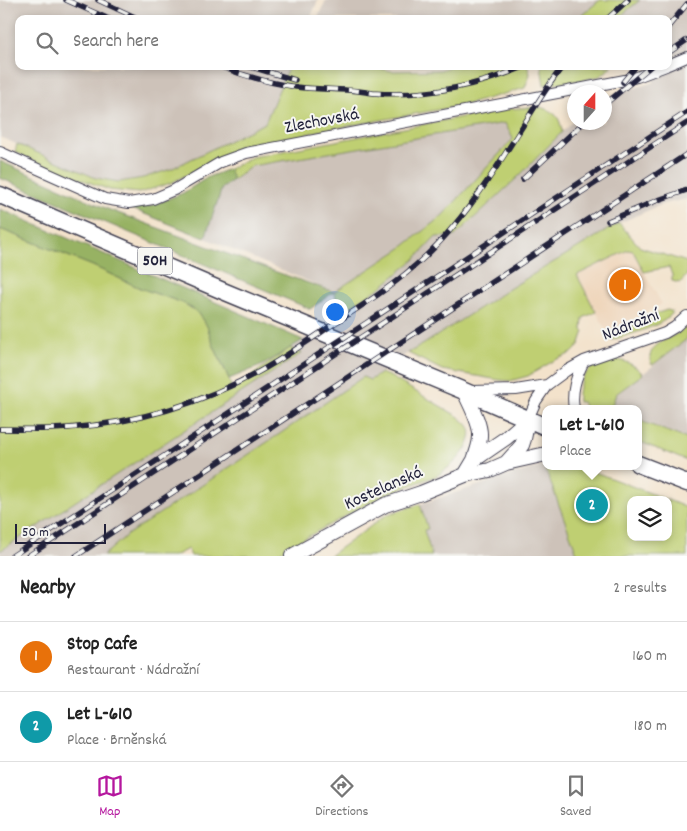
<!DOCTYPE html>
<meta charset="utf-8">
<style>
body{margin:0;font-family:Dekko,sans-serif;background:#f2f2f2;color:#222}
.controls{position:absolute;right:15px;bottom:15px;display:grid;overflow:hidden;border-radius:10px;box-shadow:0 2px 8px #0003}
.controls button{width:45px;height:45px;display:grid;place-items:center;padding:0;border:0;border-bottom:1px solid #e0e0e0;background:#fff;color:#222;font:25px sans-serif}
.compass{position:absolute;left:567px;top:85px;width:45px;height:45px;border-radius:50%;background:#fff;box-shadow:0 2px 8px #0003;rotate:21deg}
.scale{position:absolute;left:15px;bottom:12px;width:91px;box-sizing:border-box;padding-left:5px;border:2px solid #22223b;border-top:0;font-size:14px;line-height:18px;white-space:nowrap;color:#22223b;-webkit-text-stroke:4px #f6f6f2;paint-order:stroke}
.you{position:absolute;left:334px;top:311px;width:18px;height:18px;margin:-12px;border:4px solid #fff;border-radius:50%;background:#1a73e8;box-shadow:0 0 0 8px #1a73e833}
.badge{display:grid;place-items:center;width:32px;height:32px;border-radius:50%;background:#b5179e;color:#fff;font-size:16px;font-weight:700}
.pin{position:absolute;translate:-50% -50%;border:2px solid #fff;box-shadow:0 1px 5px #0006}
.popup{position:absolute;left:542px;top:405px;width:100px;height:65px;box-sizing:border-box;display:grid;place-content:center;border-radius:10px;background:#fff;filter:drop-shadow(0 1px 4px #0005);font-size:16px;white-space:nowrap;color:#767676}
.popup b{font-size:19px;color:#222}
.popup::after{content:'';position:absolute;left:50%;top:100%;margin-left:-10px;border:10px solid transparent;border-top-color:#fff}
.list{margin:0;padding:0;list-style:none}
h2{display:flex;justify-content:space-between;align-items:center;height:65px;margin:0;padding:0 20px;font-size:21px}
h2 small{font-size:16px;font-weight:400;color:#767676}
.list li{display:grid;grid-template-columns:32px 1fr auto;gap:15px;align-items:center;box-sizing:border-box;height:70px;padding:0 20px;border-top:1px solid #e0e0e0}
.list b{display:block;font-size:19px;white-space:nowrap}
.list p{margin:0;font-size:16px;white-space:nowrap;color:#767676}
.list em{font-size:16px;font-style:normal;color:#767676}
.icon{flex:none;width:28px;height:28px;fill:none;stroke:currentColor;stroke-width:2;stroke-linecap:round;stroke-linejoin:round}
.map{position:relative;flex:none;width:687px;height:556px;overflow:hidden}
.search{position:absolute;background:#fff;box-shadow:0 2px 8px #0003;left:15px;right:15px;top:15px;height:55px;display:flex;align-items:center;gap:12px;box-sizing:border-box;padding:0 18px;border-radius:10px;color:#767676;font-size:19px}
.sheet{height:205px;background:#fff}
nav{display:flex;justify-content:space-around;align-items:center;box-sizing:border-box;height:70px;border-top:1px solid #e0e0e0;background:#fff;font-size:14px;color:#767676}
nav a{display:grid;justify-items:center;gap:2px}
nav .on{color:#b5179e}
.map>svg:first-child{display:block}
.built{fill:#efd6bb}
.industrial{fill:#cdc2b9}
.green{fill:#bfcf72;stroke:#707856}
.forest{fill:#97b264;stroke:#5c6a50}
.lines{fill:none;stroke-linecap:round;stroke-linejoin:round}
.minor-casing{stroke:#413f51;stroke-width:12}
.secondary-casing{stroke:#413f51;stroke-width:16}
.primary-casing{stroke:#413f51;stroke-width:19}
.minor{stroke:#fff;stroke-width:10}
.secondary{stroke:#fff;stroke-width:14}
.primary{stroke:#fff;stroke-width:16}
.rail-casing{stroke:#22223b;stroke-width:5.5}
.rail{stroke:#f6f6f2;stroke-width:4;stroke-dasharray:11;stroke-linecap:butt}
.labels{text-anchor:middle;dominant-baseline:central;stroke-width:4;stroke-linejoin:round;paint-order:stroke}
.shield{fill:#f6f6f2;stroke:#626272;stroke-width:1}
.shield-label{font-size:16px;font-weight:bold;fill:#22223b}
.street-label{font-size:18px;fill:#22223b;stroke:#f6f6f2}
</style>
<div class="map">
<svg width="687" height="556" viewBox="0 0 687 556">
<rect width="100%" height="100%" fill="#f6f6f2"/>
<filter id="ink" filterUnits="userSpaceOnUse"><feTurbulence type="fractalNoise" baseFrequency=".02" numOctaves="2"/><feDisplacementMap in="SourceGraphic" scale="10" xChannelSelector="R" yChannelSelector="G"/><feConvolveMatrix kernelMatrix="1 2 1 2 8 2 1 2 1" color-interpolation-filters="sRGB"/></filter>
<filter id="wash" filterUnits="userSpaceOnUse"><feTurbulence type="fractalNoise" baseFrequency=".0096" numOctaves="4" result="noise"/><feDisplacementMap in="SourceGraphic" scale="20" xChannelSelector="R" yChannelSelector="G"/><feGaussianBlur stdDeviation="1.12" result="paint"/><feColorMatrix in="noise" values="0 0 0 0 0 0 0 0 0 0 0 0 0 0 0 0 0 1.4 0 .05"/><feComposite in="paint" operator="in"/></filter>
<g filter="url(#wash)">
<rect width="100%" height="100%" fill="#f3e2cb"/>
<path class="built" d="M628,250L632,251L662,304L607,332L577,276Z"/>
<path class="industrial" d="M0,0H318L310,19H19V66H289L265,123L171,169L144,178L119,182L96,178L0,137Z
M326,0H687V199L663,204L619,223L512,287L424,344L408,353L370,380L363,377L281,433L127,535L103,556H0V551L302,353L290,348L381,287L414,260L436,237L456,236L519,176L574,120V122H604L605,97L654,82L646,66H668V19H317Z
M505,123L513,139L442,216L400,249L334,292L205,238L222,188L252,166Z
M687,339V439L638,419V409L611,408L616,395Z
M546,464V466H579L668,500H631V537H668V500L687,508V556H432L424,530L427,529L420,504Z"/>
<path class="green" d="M600,0H640L624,13L618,19H577Z
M289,66H371L391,71L440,70L452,66H528L530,74L525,88L465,105L320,131L255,146L211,162L171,183L139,193L110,190L50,168L15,152L17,144L96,178L119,182L143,178L171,169L265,123Z
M541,66H612L601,76L583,80L544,85Z
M540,107C555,112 560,116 562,132L519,176L455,236L436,237L414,260L381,287L342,312L334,292L400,249L442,216L513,139L505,123L252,166L233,180L229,169L252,157L504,109Z
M619,223L640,247L687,262V275L680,283L672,281V275L669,267L644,272L633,251L628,250L577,275L596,312L583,318L582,330L584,331L580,343L576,349L572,353L555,360L528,376L510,381L499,380L442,370L408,353L424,344L512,287Z
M0,229L93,266L140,288L183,303L196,311L207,326L213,344L229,379L232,390L290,348L302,353L0,551Z
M667,310L671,311L672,313C665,326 626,335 612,340L611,337L655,314Z
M687,325V339L654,364H651C645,344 669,340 681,331C682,330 687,326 687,325Z
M613,359C626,361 634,364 643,374L616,394L611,408L612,409H585L582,402H578C576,378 590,363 613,359Z
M381,373L391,377L459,417C463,421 468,424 470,429C475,447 449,469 436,476L379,497L378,500L366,505L272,556H191L188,549L174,556H103L127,535L281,433L363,377L370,380Z
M638,420L687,439V461L638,441Z
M546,464V466H579L668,500H631V537H668V500L687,508V556H578L544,465Z
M420,504L428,529L424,530L432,556H329L367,529L380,519L388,514Z"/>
<path class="forest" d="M0,161L110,210L268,269L334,292L310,309L0,178Z
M229,169L233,180L222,188L205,238L127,207L150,206L183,193L208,177Z
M0,209L303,340L263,365L229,379L213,344L207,326L196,311L183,303L140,288L93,266L0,229Z"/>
</g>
<g filter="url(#ink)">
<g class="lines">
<g class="minor-casing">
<path id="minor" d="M668,65L687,57
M0,152L105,199L129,203L153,199L174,190L221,162L246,153L625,80L637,77L666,66
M471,391L516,390L547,385
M574,409C571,391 576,377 584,361
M528,419L536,401L547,385L566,371L584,361L665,333L675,327L687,316"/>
</g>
<g class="secondary-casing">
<path id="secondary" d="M464,391C469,403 481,423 480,436C480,444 477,452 474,460
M506,463L522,445L524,439L528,419
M465,475L474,460L506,438L528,419
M292,556L385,505L421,493L465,475L490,470L506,463L546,454"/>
</g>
<g class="primary-casing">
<path id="primary" d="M0,195L223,291L464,391L546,427
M638,464L687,483"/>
</g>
<use href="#minor" class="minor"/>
<use href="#secondary" class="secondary"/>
<use href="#primary" class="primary"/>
<g class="rail-casing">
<path id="rail" d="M66,0L109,19
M98,0L139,19
M607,19L628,0
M668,27L687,4
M668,53L687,40
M219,66C244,76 270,83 296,87C313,89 330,89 346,90C355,90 364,92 373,93C425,97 478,86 526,66
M248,66L295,80
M623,82L636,66
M604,105L651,66
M523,179L584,122
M608,221L658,200L687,190
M0,429C23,429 45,430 68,428C136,423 203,403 262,370C287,356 311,339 335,323C378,296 419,268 452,228C482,193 506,152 531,113C541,97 551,81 563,66
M12,556L687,112
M28,556L687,123
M76,556L687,154"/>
</g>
<use href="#rail" class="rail"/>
</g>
</g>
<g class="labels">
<rect class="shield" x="137.5" y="247.5" width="35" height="27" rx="4"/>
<g class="shield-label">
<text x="155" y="261">50H</text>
</g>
<g class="street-label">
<text transform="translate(322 122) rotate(-11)">Zlechovská</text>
<text transform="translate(631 326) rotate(-21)">Nádražní</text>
<text transform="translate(384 489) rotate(-24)">Kostelanská</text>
</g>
</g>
</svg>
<div class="controls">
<button><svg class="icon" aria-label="layers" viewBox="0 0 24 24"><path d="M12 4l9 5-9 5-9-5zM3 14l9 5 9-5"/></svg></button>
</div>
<svg class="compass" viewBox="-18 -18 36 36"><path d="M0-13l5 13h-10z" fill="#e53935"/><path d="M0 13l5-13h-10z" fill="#767676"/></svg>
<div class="scale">50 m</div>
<div class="you"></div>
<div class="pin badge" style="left:625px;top:285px;background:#e8710a">1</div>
<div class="pin badge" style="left:592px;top:505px;background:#0f9aa8">2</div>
<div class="popup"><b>Let L-610</b>Place</div>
<div class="search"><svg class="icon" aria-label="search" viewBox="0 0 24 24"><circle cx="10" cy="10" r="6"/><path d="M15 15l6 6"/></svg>Search here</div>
</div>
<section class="sheet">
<h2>Nearby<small>2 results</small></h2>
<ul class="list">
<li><span class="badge" style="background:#e8710a">1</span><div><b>Stop Cafe</b><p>Restaurant · Nádražní</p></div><em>160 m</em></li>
<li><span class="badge" style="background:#0f9aa8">2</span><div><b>Let L-610</b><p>Place · Brněnská</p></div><em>180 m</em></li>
</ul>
</section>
<nav>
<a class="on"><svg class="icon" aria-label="map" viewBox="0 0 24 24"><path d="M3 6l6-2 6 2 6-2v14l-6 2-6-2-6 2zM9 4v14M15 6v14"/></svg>Map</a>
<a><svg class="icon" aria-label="directions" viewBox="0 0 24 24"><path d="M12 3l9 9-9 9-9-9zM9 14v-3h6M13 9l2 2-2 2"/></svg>Directions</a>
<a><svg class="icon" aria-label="saved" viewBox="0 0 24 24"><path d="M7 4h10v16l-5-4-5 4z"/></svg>Saved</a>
</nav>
